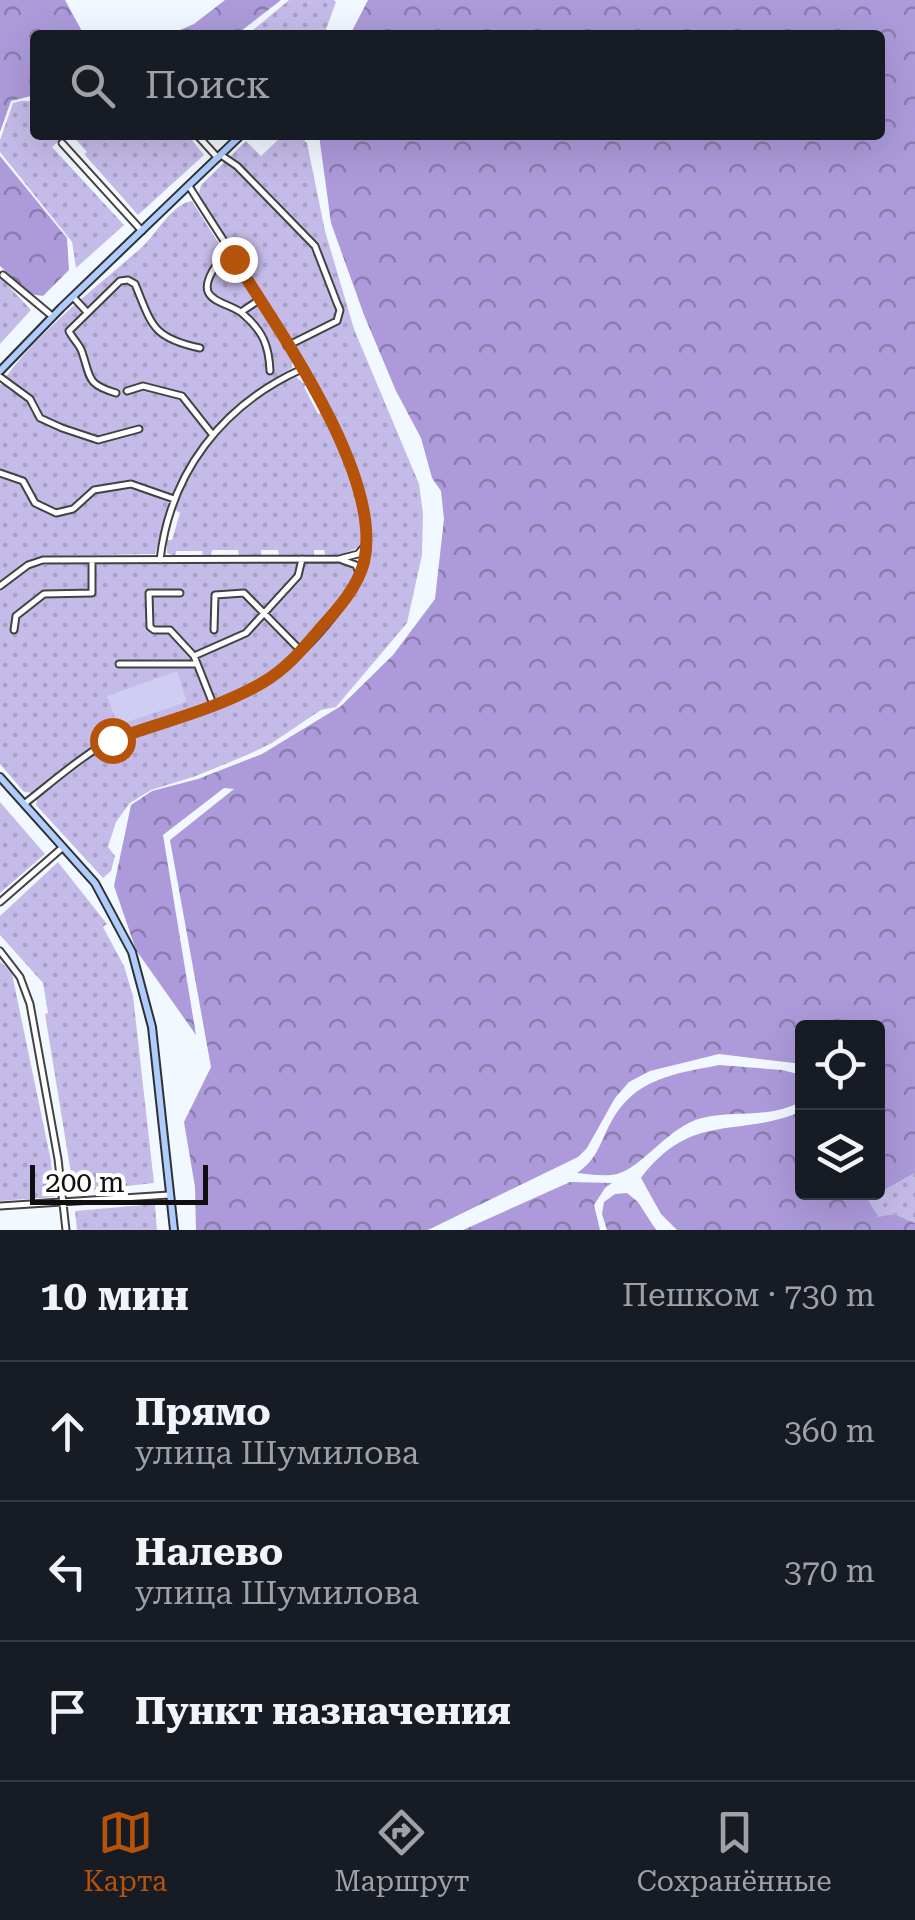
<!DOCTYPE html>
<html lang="ru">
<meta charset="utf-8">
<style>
body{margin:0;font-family:"Roboto Serif",serif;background:#242831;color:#f1f3f6}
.controls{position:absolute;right:30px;bottom:30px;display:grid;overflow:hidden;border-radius:10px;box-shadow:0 10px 40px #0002}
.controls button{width:90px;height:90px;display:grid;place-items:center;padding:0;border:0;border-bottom:2px solid #363941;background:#171b24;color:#f1f3f6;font:50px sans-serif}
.scale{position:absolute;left:30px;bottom:25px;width:178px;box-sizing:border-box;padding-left:10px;border:5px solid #0f0f0f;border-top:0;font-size:28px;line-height:35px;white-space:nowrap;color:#0f0f0f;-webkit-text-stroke:8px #fff;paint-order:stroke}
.stop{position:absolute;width:30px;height:30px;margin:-22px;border:8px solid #b45309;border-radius:50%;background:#fff}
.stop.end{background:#b45309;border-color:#fff;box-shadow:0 2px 10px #0008}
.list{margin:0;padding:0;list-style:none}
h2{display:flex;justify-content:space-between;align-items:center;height:130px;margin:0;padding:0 40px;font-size:42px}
h2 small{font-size:32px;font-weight:400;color:#9ea1a6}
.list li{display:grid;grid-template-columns:65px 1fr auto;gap:30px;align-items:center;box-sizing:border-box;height:140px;padding:0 40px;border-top:2px solid #363941}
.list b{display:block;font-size:38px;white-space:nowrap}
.list p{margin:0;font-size:32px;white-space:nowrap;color:#9ea1a6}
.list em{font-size:32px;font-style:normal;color:#9ea1a6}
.icon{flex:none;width:55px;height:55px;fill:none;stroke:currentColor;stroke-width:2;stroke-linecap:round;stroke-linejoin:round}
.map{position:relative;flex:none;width:915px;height:1230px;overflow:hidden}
.search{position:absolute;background:#171b24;box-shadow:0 10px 40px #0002;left:30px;right:30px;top:30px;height:110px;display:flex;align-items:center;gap:25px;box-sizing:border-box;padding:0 35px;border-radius:10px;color:#9ea1a6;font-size:38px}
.sheet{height:550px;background:#171b24}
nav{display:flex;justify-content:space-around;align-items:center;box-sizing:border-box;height:140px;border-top:2px solid #363941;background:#171b24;font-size:28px;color:#9ea1a6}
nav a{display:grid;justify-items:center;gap:5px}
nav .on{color:#b45309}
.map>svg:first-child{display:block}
.grass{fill:url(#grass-dots)}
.forest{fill:url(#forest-crowns)}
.pitch{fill:#cfcdf1}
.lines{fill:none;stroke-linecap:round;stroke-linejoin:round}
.street-casing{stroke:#424242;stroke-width:9}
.secondary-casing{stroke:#313131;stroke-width:10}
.street{stroke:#fff;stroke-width:5}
.secondary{stroke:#aeccfe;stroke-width:6}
.route{stroke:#b45309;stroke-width:12}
</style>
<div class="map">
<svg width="915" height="1230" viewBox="0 0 915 1230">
<defs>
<pattern id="grass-dots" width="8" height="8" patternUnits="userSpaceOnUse" patternTransform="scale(2.5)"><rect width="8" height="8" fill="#c5bbe9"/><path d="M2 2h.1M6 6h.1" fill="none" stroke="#a8a0c7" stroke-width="1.8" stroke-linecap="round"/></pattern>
<pattern id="forest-crowns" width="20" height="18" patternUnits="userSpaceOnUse" patternTransform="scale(2.5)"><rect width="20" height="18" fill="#ac9ada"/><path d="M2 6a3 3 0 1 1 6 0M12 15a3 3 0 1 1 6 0" fill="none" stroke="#8a7caf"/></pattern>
</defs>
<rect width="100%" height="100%" fill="#f2f8ff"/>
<path class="grass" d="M289,0H334L336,2L324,35H247Z
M21,101H35V135H66L52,147L124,225L76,268L72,242L0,152V140L13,103Z
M72,135H188L204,155L138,215L84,154L87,152Z
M283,135H300L307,143L325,231L354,329L419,484L423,513L422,555L407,623L336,707L321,710L272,743L247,755L196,776L151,790L130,803L116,822L108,847L115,856L111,871L103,878L36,805L37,799C62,781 89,755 117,742C165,720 220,713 266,686C288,672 304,653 321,634C341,612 362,588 368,558C389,459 244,282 199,193L201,185L246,141L261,156Z
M192,201L292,360V368L241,401L204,439L173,491L155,554L43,556L26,562L0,581V385C37,332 93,290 141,248C157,234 171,204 192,201Z
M0,277L31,310L0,344Z
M296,377L306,385L304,387L318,414L322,413C338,446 372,512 360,547L339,555H325L324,550H314V555H279L278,550H261V555H239L238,550H212L211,555L203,556L202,551H176L175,556L167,553V540H172L180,513L175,510C196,452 238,401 296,377Z
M339,562L356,569L347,590L331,611L294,653L261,680L212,701L111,736L33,793L24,792L0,764V591L30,568L53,563Z
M0,802L45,854L0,893Z
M58,862L107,924L103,927L124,966L133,996L154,1183L74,1192L45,1014L48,1013L43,983L0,935V916Z
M0,961L12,974L51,1161L54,1197L0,1201Z
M915,1173V1223L894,1214L878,1218L868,1199Z
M155,1204L157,1230H77L75,1211Z"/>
<path class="forest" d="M0,0H65L84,35H35V95L11,101L0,132Z
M225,0H281L236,35H168L194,24Z
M368,0H915V1173L868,1199L878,1217L894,1214L915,1223V1230H677L661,1214L641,1178C693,1110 739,1139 802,1111V1192H878V1028H802V1064L719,1054L650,1071L629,1082L615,1098L587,1148L578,1157L428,1230H196L195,1187L184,1122L211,1067L170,840L234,789L224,788L163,835L196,1035L136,950L114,886L131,805L152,791L198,779L262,754L341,706L393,655L435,599L444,519L441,491L432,478L421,438L396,391L364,315L331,223L319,135H880V35H350Z
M0,156L67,238L69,270L43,296L30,294L0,266Z
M719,1065L782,1070L802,1075V1101C770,1119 737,1110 702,1118C669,1126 643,1167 617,1174C605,1177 590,1174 577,1173C598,1159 600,1142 611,1122C635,1078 674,1074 719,1065Z
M570,1182L612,1183L605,1188L594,1205L600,1230H463Z
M627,1193L638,1202L656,1230H607L602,1214L604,1202L615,1194Z"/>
<path class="pitch" d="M177,671L187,702L94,733L92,729L116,721L107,696Z"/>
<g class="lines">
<g class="street-casing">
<path id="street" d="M197,135L218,158
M62,143L142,231
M221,155L237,166L315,246L337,303L340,310L337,321L287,346
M217,264C189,304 228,300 243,314C263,331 269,346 270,371
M3,275L52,316
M73,297L86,311
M241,312L259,300
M0,377L30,399L40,418L62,428L98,440L139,429
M127,391L143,386L182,396L212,434
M116,393C86,384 91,378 82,352C80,345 72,338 69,331L120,281L128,280L135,284C152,325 152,338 200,348
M0,473L23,481L35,503L56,513L73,509L94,490L131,484L174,499
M160,560C170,473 222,405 302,369
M342,560L356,565L359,573
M0,586L28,565L43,560L339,559L358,554L365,546
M180,593H149L150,627L154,630H170L194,656L213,704
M14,630L16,616L44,594L92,593V560
M214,630L215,595L244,593L301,651
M194,656L246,633L298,576L302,559
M119,664H196
M24,804C49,785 88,750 116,738C165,718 221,710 265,681C302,657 360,596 366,551C377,459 239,268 189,186
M0,902L63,847
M0,951L20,977L30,1004L58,1159L66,1230
M0,1206L169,1195"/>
</g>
<g class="secondary-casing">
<path id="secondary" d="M0,371L61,308L240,136
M0,777L95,883L132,952L152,1027L174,1230"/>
</g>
<use href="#street" class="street"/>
<use href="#secondary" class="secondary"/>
</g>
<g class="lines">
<path class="route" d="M112,740C162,722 217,709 262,683C285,670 302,650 318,631C336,611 357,589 364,562C384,477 278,329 234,259"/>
</g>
</svg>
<div class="controls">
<button><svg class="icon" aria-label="locate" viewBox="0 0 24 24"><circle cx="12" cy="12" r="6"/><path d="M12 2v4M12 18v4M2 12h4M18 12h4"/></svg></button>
<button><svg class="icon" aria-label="layers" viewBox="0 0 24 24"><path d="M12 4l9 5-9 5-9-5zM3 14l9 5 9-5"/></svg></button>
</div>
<div class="scale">200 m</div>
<div class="stop" style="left:112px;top:740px"></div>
<div class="stop end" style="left:234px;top:259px"></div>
<div class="search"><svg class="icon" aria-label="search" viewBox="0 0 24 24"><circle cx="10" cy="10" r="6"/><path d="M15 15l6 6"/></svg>Поиск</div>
</div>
<section class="sheet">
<h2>10 мин<small>Пешком · 730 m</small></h2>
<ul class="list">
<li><svg class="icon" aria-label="ahead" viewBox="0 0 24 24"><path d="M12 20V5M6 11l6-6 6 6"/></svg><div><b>Прямо</b><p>улица Шумилова</p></div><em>360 m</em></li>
<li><svg class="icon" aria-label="left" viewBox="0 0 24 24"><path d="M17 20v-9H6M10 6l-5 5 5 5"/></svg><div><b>Налево</b><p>улица Шумилова</p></div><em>370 m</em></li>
<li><svg class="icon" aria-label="arrive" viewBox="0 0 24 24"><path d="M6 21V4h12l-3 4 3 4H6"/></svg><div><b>Пункт назначения</b></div></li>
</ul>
</section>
<nav>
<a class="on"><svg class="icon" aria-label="map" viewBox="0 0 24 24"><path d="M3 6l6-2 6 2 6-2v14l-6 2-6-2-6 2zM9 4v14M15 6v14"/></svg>Карта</a>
<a><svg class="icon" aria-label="directions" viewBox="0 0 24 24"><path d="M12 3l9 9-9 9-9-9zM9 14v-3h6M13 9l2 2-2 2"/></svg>Маршрут</a>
<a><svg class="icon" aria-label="saved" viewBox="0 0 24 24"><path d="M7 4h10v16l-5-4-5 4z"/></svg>Сохранённые</a>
</nav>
